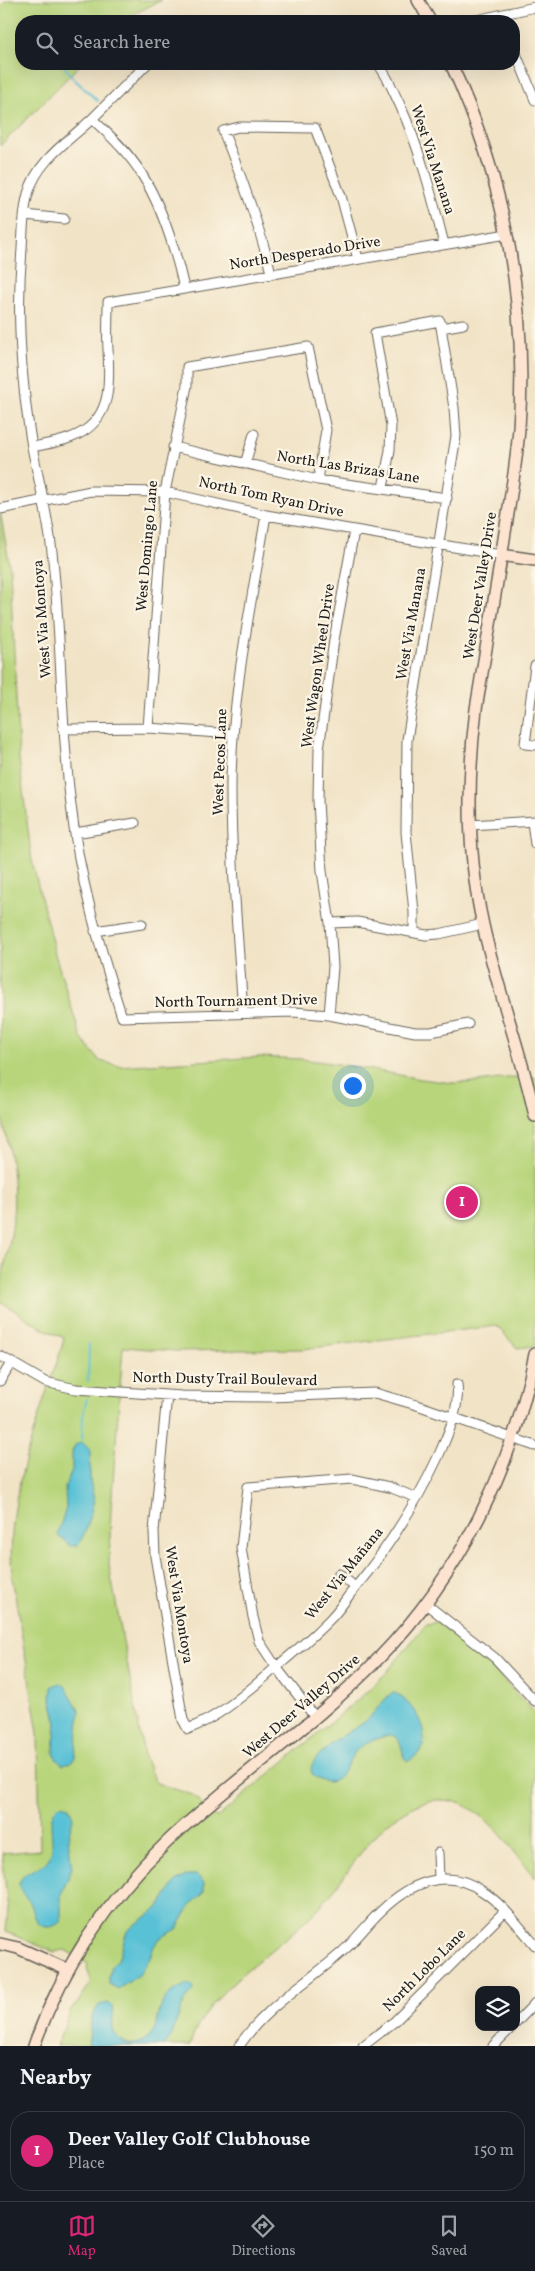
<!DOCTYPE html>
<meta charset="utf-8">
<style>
body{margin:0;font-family:Vollkorn,serif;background:#20242c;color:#f1f3f6}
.controls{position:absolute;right:15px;bottom:15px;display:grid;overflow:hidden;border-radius:10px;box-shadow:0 5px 20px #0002}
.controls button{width:45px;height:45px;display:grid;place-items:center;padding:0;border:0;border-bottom:1px solid #363941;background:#171b24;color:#f1f3f6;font:25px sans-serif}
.you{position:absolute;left:352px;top:1085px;width:18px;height:18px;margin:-12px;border:4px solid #fff;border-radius:50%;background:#1a73e8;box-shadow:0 0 0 8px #1a73e833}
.badge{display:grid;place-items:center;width:32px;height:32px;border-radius:50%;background:#db2777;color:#fff;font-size:16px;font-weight:700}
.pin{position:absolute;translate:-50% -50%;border:2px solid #fff;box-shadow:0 1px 5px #0006}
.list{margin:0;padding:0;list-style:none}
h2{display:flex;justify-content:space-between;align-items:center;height:65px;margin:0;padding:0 20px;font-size:21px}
h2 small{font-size:16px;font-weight:400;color:#9ea1a6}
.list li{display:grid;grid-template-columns:32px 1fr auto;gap:15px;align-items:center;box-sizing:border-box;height:80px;margin:0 10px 10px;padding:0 10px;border:1px solid #363941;border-radius:20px}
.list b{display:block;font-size:19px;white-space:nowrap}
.list p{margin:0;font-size:16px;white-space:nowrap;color:#9ea1a6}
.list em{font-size:16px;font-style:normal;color:#9ea1a6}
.icon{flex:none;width:28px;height:28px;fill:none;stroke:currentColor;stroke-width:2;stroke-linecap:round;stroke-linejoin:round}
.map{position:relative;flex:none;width:535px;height:2046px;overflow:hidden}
.search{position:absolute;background:#171b24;box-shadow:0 5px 20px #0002;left:15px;right:15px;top:15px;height:55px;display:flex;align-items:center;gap:12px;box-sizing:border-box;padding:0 18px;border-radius:20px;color:#9ea1a6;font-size:19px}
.sheet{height:155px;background:#171b24}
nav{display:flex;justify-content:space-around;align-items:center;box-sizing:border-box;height:70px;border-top:1px solid #363941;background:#171b24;font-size:14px;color:#9ea1a6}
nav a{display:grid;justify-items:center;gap:2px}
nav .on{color:#db2777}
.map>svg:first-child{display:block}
.green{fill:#b8d57b;stroke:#6a784c}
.water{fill:#59c1d6;stroke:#3a6e79}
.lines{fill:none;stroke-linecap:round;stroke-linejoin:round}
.stream{stroke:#59c1d6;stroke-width:2}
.street-casing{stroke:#676258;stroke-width:11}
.secondary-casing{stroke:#676258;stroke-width:14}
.street{stroke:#fff;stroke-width:9}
.secondary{stroke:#fde4d1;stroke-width:11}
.labels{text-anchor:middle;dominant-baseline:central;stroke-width:4.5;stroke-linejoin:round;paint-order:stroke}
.street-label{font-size:15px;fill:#1c1c1c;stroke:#fcf5e5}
</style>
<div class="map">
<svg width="535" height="2046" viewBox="0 0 535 2046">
<rect width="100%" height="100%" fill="#fcf5e5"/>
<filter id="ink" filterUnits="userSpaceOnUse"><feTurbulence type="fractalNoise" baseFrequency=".02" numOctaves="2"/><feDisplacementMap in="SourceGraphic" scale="10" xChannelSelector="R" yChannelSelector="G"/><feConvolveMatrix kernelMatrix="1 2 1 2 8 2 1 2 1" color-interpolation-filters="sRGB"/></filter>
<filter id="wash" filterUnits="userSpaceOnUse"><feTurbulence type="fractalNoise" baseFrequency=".0096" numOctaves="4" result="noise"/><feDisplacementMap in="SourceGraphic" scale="20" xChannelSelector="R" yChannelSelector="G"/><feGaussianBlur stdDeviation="1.12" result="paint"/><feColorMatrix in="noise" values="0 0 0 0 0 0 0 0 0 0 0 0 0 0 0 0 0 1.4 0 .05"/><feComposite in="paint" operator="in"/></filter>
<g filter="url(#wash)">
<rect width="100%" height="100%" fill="#f1e3c6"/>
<path class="green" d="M7,0H162L136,13L126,21H21V64H81L0,146V7Z
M0,510L10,569L19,759L32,861L55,954L81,1038L100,1061L119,1066L260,1057L301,1059L345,1065L421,1079L452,1083L478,1082L514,1077H535V1346L517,1348L497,1326L303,1349L176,1351L123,1347L111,1508L109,1565L145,1760L156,1783L193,1795L214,1816L218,1817L362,1696L386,1673L426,1624L436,1622L484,1660L535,1713V1878C511,1849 483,1801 442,1800C424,1799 407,1809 393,1819C365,1839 341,1886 315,1912C272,1955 210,1986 189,2046H56L70,2012L89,1986L90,1978L87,1968L88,1964L65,1950L54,1952L6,1932L8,1910L2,1853L40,1850L38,1733L12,1577C7,1512 26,1454 46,1393C52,1374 60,1357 64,1338L42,1328L0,1301C0,1276 9,1252 12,1228C17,1189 11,1149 0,1112Z"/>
<path class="water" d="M82,1442L90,1450V1480L94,1500L87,1528L78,1546H71L57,1535L66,1508L65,1486L72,1471V1452L75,1445Z
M61,1683L66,1687L80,1711L75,1757L71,1763L63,1765L57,1760L54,1753L56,1720L51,1699L52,1686Z
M393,1692C417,1703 441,1748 407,1761C400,1754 404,1736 390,1735C387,1735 383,1737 379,1738C371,1741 363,1744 356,1751C346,1762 342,1787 323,1781C296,1772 322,1752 333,1743C344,1733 360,1727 370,1717C378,1708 384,1699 393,1692Z
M60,1805L69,1807L73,1818L68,1838L72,1868L61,1895V1921C53,1929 44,1929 37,1922L30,1902L21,1892L19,1884C23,1868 45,1870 50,1856C57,1839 43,1818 60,1805Z
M187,1875H196L204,1882V1892L190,1906L177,1929L159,1939L154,1946L150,1958L139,1975L118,1989L109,1984V1976L112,1966L118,1960L127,1931L158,1908L175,1883Z
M186,1985L192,1986L193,1990L181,2008L172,2035L165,2046H88L92,2016L99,2005L108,2003L112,2007C115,2015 110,2025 115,2033C118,2040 126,2045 133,2044C160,2040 155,2016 164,2000C169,1992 178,1988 186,1985Z"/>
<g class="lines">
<path class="stream" d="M63,65L74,79L98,101
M88,1381L89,1344
M82,1445L83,1415L87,1398"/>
</g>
</g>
<g filter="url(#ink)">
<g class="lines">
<g class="street-casing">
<path id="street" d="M472,21L535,7
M514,49L535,100
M147,64C129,82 111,100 93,118C70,140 37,160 28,194C23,212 23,231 22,249C16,315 21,381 32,447C39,482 48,516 52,552C62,636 60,721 71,805C79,878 100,948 122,1017L294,1012L329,1015L415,1032H431L468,1024
M378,64C388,76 393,91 400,105C420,149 432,196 444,244
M92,119C110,135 128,152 141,173C163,208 175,248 184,288
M25,215L64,219
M271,273C259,224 242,178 223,131L239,127L315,128L341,196L358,259
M441,328L463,324
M33,447C50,443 69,441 84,431C113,412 109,378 108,349C107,334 108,318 108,302L507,234
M173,447L318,480L447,498
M245,464L254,434
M383,488L390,450L391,426L375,333L440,321L454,408L456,436L407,740L406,832L414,912V932
M0,509L91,491L165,492L266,515L501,555
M535,666L525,744L535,745
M148,728L165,492L187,386V367L308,347L326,430L318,480
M63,729L148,728L233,734
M532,822L535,844
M470,825L535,821
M75,833L135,823
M330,923L357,922L426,935L439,934L483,924
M95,931L142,924
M243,1012C238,938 231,863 231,789C231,697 251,605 266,515
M329,1015L333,967L330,923L322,871L318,801L319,749L334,640L354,531
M0,1356L45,1382L76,1389L182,1396L269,1397L375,1393L420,1406L535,1446
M0,1381L11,1363
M167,1395L154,1531L155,1556L183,1720L188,1729C219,1717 241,1697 266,1676C288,1657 311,1639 331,1618C340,1609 347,1597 355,1588C388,1548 416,1504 438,1457C448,1434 460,1409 457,1384
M339,1574L355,1587
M426,1604L495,1658L535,1701
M315,1717L276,1667L259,1641L253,1617L241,1548L248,1487L352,1479L389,1487L417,1498
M438,1853L439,1879
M516,2023L535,2003
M239,2046C266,2006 306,1984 342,1952C356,1940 367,1924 381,1911C409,1884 446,1866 482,1891C503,1904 519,1927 535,1945
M363,2046L395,2021L504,1912
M493,2046L512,2027"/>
</g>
<g class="secondary-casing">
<path id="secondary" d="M418,0L430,21
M451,64C504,177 528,304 519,428C516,470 508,511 502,552C493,604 485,657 476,709C467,781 467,854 483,925C497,989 521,1051 535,1116
M501,555L535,560
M0,1944L18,1948L68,1970
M34,2046C61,1969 108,1898 167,1842C235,1777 314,1726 379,1658C460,1575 513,1467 535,1354"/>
</g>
<use href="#street" class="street"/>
<use href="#secondary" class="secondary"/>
</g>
</g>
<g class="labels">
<g class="street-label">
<text transform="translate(432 160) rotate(72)">West Via Manana</text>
<text transform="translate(305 254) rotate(-9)">North Desperado Drive</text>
<text transform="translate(348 468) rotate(9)">North Las Brizas Lane</text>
<text transform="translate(271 498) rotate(12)">North Tom Ryan Drive</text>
<text transform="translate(148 546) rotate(-85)">West Domingo Lane</text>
<text transform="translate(481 586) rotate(-81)">West Deer Valley Drive</text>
<text transform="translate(43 619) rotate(-94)">West Via Montoya</text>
<text transform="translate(412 624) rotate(-80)">West Via Manana</text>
<text transform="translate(319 666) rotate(-82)">West Wagon Wheel Drive</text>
<text transform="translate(221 762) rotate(-88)">West Pecos Lane</text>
<text transform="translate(236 1002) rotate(-1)">North Tournament Drive</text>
<text transform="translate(225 1380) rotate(1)">North Dusty Trail Boulevard</text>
<text transform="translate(345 1574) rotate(-51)">West Via Mañana</text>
<text transform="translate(178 1605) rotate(81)">West Via Montoya</text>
<text transform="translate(302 1707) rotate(-41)">West Deer Valley Drive</text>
<text transform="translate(425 1971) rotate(-45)">North Lobo Lane</text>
</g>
</g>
</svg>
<div class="controls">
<button><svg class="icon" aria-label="layers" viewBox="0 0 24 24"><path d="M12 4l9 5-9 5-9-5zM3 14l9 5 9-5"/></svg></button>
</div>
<div class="you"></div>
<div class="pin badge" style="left:462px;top:1202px">1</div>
<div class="search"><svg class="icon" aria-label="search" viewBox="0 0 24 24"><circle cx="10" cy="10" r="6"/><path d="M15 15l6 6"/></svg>Search here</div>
</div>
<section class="sheet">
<h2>Nearby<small></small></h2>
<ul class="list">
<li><span class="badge">1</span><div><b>Deer Valley Golf Clubhouse</b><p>Place</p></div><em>150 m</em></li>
</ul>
</section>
<nav>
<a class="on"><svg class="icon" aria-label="map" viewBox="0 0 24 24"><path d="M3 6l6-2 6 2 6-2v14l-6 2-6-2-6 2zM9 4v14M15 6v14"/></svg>Map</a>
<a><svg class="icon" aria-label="directions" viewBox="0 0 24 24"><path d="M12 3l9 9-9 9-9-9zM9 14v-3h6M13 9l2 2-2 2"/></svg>Directions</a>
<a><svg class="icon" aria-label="saved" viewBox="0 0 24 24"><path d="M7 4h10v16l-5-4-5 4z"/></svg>Saved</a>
</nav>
